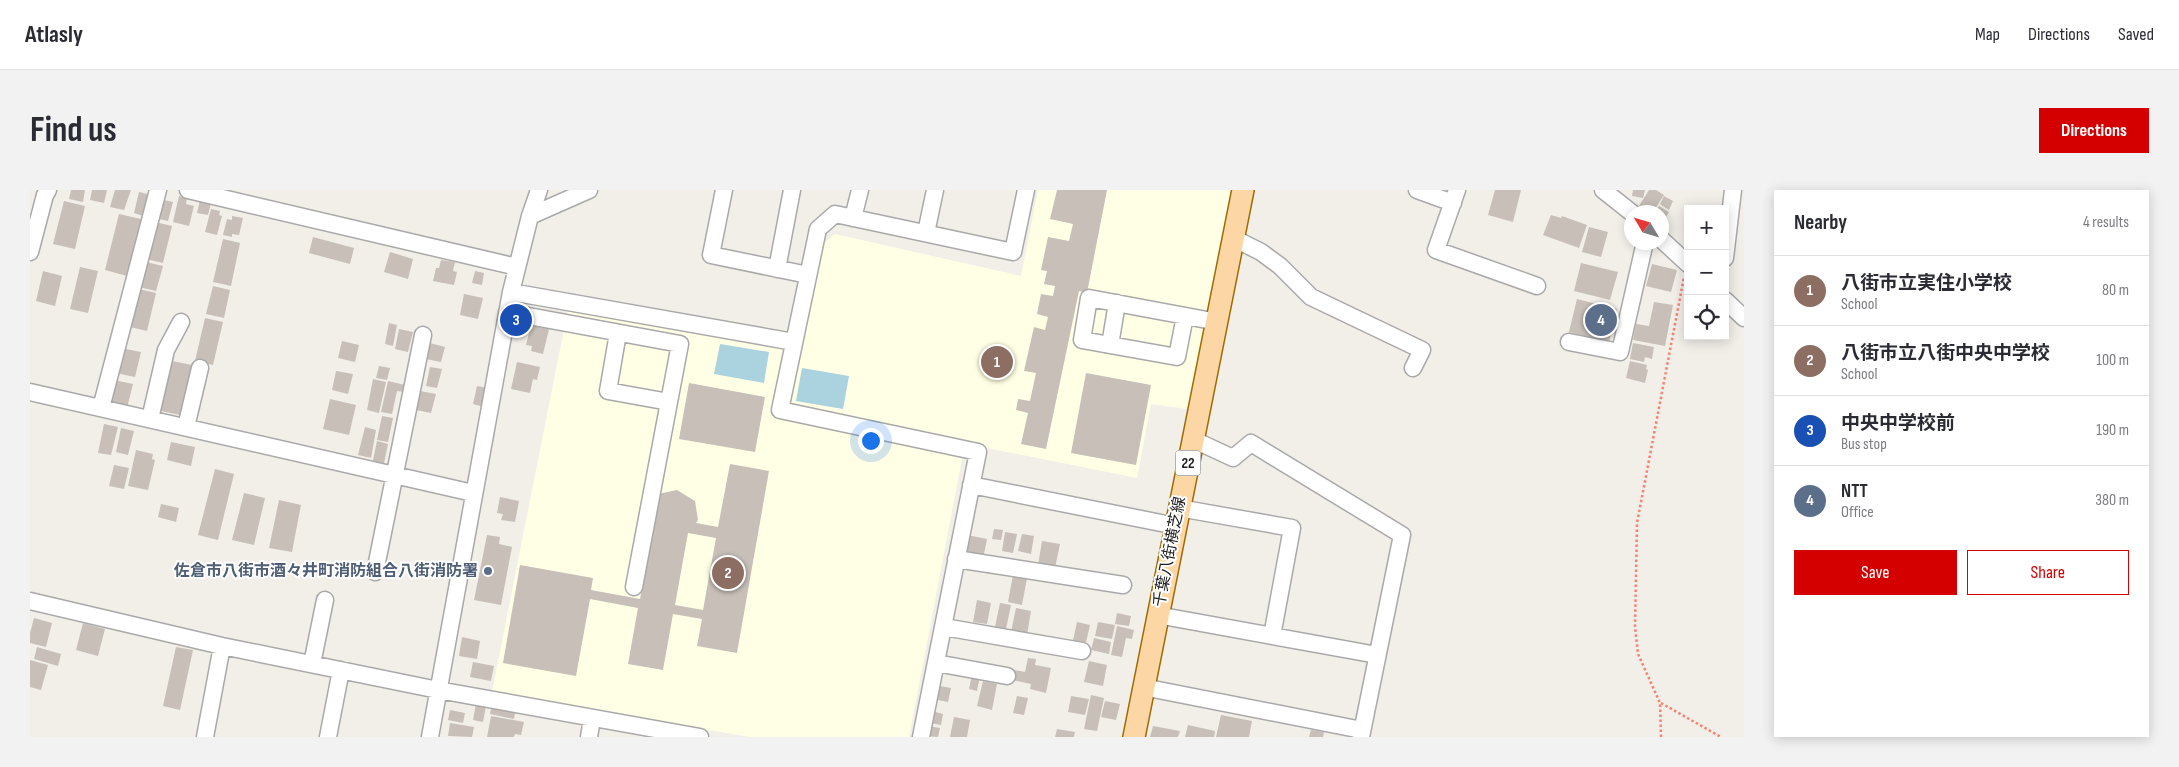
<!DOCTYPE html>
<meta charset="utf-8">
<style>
body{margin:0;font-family:"Sofia Sans Condensed","Noto Sans JP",sans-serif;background:#f2f2f3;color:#2b2b33}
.controls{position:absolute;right:15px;top:15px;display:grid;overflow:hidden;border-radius:0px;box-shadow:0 2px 12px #0003}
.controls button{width:45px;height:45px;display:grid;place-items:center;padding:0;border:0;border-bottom:1px solid #e1e1e2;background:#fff;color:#2b2b33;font:25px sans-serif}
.compass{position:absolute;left:1594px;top:15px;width:45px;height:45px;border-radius:50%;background:#fff;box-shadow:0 2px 12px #0003;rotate:308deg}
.you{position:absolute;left:840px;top:250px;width:18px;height:18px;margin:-12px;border:4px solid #fff;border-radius:50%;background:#1a73e8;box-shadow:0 0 0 8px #1a73e833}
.badge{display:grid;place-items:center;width:32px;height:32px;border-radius:50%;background:#d40000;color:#fff;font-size:16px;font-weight:700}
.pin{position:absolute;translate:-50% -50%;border:2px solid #fff;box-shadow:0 1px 5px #0006}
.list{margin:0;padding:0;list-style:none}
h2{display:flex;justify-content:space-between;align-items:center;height:65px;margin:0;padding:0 20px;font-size:21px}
h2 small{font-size:16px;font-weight:400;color:#7c7c81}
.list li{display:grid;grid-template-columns:32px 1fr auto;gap:15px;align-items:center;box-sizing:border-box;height:70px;padding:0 20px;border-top:1px solid #e1e1e2}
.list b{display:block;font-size:19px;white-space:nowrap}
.list p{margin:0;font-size:16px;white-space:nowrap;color:#7c7c81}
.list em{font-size:16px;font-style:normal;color:#7c7c81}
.actions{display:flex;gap:10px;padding:15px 20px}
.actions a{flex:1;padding:11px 0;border:1px solid #d40000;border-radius:0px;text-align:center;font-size:18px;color:#d40000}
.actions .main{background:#d40000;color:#fff}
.icon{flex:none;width:28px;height:28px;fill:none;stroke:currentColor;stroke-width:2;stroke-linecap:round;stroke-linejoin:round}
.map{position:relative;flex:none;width:1714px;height:547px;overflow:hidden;border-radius:0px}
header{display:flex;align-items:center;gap:30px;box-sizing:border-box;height:70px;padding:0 25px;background:#fff;border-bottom:1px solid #e1e1e2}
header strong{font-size:24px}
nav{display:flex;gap:28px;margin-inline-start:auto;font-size:18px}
.intro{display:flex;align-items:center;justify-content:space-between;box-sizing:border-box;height:120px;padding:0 30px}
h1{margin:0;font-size:35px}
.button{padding:12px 22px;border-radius:0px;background:#d40000;color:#fff;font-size:18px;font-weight:700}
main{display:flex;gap:30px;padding:0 30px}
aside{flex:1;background:#fff;border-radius:0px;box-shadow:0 2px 12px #0003}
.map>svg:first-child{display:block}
.education{fill:#ffffe5}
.water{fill:#aad3df}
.building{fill:#c7bfb8;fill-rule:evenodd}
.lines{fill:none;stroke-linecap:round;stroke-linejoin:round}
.minor-casing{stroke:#a9a9a9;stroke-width:19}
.major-casing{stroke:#a06b00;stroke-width:24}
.path{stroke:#fa8072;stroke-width:2.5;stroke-dasharray:2.5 2.5;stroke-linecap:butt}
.minor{stroke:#fff;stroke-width:16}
.major{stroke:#fcd6a4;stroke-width:21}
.service-dot{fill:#5c6f8a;stroke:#fff;stroke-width:2}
.labels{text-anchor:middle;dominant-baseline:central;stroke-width:4;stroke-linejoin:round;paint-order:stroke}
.shield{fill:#fff;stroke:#646464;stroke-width:1}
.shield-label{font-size:15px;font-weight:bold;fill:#222}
.street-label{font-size:16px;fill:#222;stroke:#fff}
.service-label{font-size:16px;font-weight:bold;fill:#4e5e75;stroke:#fff;text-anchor:end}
</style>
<header>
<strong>Atlasly</strong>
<nav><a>Map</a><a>Directions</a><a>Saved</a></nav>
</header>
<div class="intro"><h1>Find us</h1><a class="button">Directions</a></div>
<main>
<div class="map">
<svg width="1714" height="547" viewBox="0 0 1714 547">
<rect width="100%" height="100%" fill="#f2efe9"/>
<path class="education" d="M1008,0H1206L1157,219L1121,214L1107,288L758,218L789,57L805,44L991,86Z
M538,119L759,157L744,223L933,264L879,547H719L462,502Z"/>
<path class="water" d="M690,154L739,162L734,193L684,184Z
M772,178L819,186L813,219L766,211Z"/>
<path class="building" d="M41,0H55L53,12L39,9Z
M62,0H77L74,13L60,10Z
M85,0H101L94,20L80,17Z
M1027,0H1077L1057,103L1049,101L1016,259L991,254L998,223L986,220L988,209L1000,211L1006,183L994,181L1004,137L1015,140L1018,127L1007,124L1011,104L1023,106L1025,96L1014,94L1017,81L1011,80L1018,47L1039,51L1043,34L1020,29Z
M1465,0H1491L1483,32L1458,25Z
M1603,0H1615L1613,8L1602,6Z
M1619,0H1626L1634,5L1623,22H1613L1607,19Z
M109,2L122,5L116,27L104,23Z
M149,6L157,8L156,14L164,16L159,36L143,32Z
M1634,6L1643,11L1639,20L1630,14Z
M129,9L143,12L138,31L125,28Z
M170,10L181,13L178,25L167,23Z
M34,11L55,16L45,59L23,54Z
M1629,16L1639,22L1632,34V22H1625Z
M181,19L190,21L189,25L192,26L187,45L175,42Z
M89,24L111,29L97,86L75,80Z
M1521,25L1531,28L1532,26L1557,35L1549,58L1513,45Z
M202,26L213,28L209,45L202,44V47L193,45L197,29L202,30Z
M125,32L142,36L133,73L116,69Z
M1559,37L1578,42L1571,67L1552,62Z
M283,47L324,58L320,74L279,63Z
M193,49L210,53L201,96L183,92Z
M360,62L383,69L378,89L354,82Z
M411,70L425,72L423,81L427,82L424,95L403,91L406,78H409Z
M116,72L133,76L126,101L109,97Z
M1551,73L1588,82L1580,110L1544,101Z
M1622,74L1647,80L1641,102L1616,96Z
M50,77L68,81L58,123L40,119Z
M13,81L32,86L25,116L6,111Z
M445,81L454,83L452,95L442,93Z
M183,96L200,100L194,128L176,124Z
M109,99L126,103L117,141L100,137Z
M434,104L453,108L448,129L430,125Z
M1547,109L1587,119L1579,152L1539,142Z
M1624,112L1643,115L1635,156L1603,150L1606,134L1619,136Z
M175,128L193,132L183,175L165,171Z
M359,133L367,135L363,156L355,154Z
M501,135L519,139L513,164L501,161L502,156L496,155Z
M369,139L383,142L378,162L365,159Z
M312,151L329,155L325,172L308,168Z
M400,153L415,157L411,172L396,169Z
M1603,153L1624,157L1622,169L1615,167L1614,172L1600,169Z
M91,158L111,162L105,187L86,183Z
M142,171L162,175L150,225L131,221Z
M1600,171L1617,175L1616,179L1618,180L1615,193L1596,188Z
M487,172L510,177L507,190L503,189L500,203L481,199Z
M349,176L360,178L357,190L346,188Z
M400,177L412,179L407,198L396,196Z
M306,181L323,184L318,204L302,200Z
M1056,183L1121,195L1106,275L1041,263Z
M343,189L356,192L349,223L337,220Z
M84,190L103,194L97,218L78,214Z
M358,191L375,195L374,202L367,201L362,224L351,222Z
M659,193L735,207L725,262L649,249Z
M447,196L458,198L454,217L443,214Z
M390,201L406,204L401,223L386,220Z
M300,209L326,215L319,245L293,239Z
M352,226L363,228L358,252L347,250Z
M74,234L88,237L81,265L68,263Z
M335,237L346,240L341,268L328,265Z
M91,238L104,241L98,265L86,262Z
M347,251L358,254L353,278L342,275Z
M141,252L165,257L161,276L137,270Z
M106,260L123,264L122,269L125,270L118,300L98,296Z
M700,274L739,281L707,463L667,456L672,429L643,424L633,480L598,474L608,418L560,409L546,486L473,473L490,375L563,388L561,400L610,409L628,304L647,300L665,311L668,330L666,333L688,337ZM658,343L686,348L673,420L645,415Z
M84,275L99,278L94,299L79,296Z
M185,279L204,284L188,350L168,345Z
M214,303L235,308L224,355L202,350Z
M470,307L489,311L485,332L471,330L473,324L467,323Z
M249,310L271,315L262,362L239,358Z
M131,314L149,318L146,332L128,327Z
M964,339L973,340L971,350L962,349Z
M975,342L987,344L983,363L972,361Z
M992,344L1004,346L1001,364L988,361Z
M457,345L470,347L469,354L482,357L471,415L444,410Z
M937,345L957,349L953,369L933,365Z
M1012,351L1030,354L1025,378L1008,375Z
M983,385L997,388L992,415L978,412Z
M947,410L961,413L957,434L943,432Z
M970,413L981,415L976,439L965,437Z
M986,418L1001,421L997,445L981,442Z
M1087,423L1101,426L1099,436L1085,434Z
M4,428L22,433L16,457L0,453V443Z
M1047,432L1060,435L1055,457L1042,455Z
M1068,432L1085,435L1082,449L1065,446Z
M53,433L75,439L68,466L46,460Z
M1087,436L1104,440L1102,449L1096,448L1092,467L1081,465Z
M432,447L450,451L447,469L429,466Z
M1064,448L1081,452L1079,464L1061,460Z
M7,457L31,464L28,476L4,469Z
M146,457L163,460L150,520L133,516Z
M998,468L1006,469L1005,475L1021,478L1016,503L1000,499L1001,494L982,490L984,480L995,482Z
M0,470L18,475L11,500L0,497Z
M1059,471L1077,475L1073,496L1054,492Z
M443,472L464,476L461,491L440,487Z
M942,485L950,486L947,501L939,499Z
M953,491L967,494L962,520L947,516Z
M910,496L921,498L918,512L908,510Z
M1061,505L1074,508L1067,541L1054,539Z
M987,506L998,508L994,525L983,523Z
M1041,506L1059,509L1055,525L1038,522Z
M1075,511L1090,514L1086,530L1071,527Z
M462,513L486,517L484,529L460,524Z
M446,514L456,516L453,532L443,530Z
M420,520L435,523L433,533L418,530Z
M902,521L913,524L911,535L900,533Z
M1191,525L1222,531L1219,547H1186Z
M461,526L494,532L491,545L485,544L484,547H457Z
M924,527L940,530L937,547H920Z
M420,533L444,537L442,547L418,546Z
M1158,535L1185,541L1184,547H1155Z
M898,536L910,538L908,547L896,546Z
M1123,536L1150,541L1148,547H1120Z
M1027,539L1045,542L1044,547H1025Z
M1281,540L1294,542L1293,547H1279Z"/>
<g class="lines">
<g class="minor-casing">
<path id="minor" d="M158,0L487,77
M694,0L681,65L778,85
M1387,0L1423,13
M1427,0L1406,60L1507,96
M1573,0L1602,23
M500,26L559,0
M823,28L830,0
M896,43L905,0
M1203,48L1231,62L1250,76L1281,107L1392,160L1383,178
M1632,50L1658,74
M0,62L15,5L18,0
M1695,68L1703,0
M747,79L762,0
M481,102L764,152
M1695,110L1714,128
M477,122L650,154L604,397
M1155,126L1147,167L1052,150L1059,108L1177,130L1186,131
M588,143L578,201L639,212
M1539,152L1590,162L1615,52
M1080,155L1087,113
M0,202L443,303
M71,218L128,0
M120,229L136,160L151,132
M156,237L170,178
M1162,249L1203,268L1221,253L1372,345L1331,547
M941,295L1146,336
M1149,318L1262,338L1242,446
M926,369L1093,395
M345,382L393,145
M0,411L192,456L408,500L670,547
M1127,425L1347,465
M914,437L1052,461
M906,473L977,486
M282,474L295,410
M1113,497L1332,540
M175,547L192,456
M298,547L311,480
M400,547L481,102L500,26L509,0
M559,547L562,528
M891,547L948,262L750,220L788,39L805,24L983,62L996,0"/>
</g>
<g class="major-casing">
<path id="major" d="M1104,547L1213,0"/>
</g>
<path class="path" d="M1631,513L1691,547
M1631,547L1630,513L1608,464L1605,437L1607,333L1654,87"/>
<use href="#minor" class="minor"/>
<use href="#major" class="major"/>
</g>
<circle class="service-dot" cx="458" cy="381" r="5"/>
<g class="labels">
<rect class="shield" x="1145.5" y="260.5" width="25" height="25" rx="4"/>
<g class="shield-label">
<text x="1158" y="273">22</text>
</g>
<g class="street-label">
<text transform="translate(1140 362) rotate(-79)">千葉八街横芝線</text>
</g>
<g class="service-label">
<text x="448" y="381">佐倉市八街市酒々井町消防組合八街消防署</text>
</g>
</g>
</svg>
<div class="controls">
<button>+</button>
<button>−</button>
<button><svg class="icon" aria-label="locate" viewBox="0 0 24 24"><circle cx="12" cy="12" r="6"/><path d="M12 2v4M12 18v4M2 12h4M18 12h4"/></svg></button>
</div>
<svg class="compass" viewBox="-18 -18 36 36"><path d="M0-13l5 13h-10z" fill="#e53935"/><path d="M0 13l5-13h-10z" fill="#7c7c81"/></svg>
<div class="you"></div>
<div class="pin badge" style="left:967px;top:172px;background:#8d6e63">1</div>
<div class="pin badge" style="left:698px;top:383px;background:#8d6e63">2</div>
<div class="pin badge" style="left:486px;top:130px;background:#1a4fb4">3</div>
<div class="pin badge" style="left:1571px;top:130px;background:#5c6f8a">4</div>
</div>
<aside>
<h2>Nearby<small>4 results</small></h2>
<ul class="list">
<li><span class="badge" style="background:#8d6e63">1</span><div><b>八街市立実住小学校</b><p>School</p></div><em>80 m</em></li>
<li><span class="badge" style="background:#8d6e63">2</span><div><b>八街市立八街中央中学校</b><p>School</p></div><em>100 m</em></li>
<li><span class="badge" style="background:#1a4fb4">3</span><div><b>中央中学校前</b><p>Bus stop</p></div><em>190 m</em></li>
<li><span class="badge" style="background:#5c6f8a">4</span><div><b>NTT</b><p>Office</p></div><em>380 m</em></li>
</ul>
<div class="actions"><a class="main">Save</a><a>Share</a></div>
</aside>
</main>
